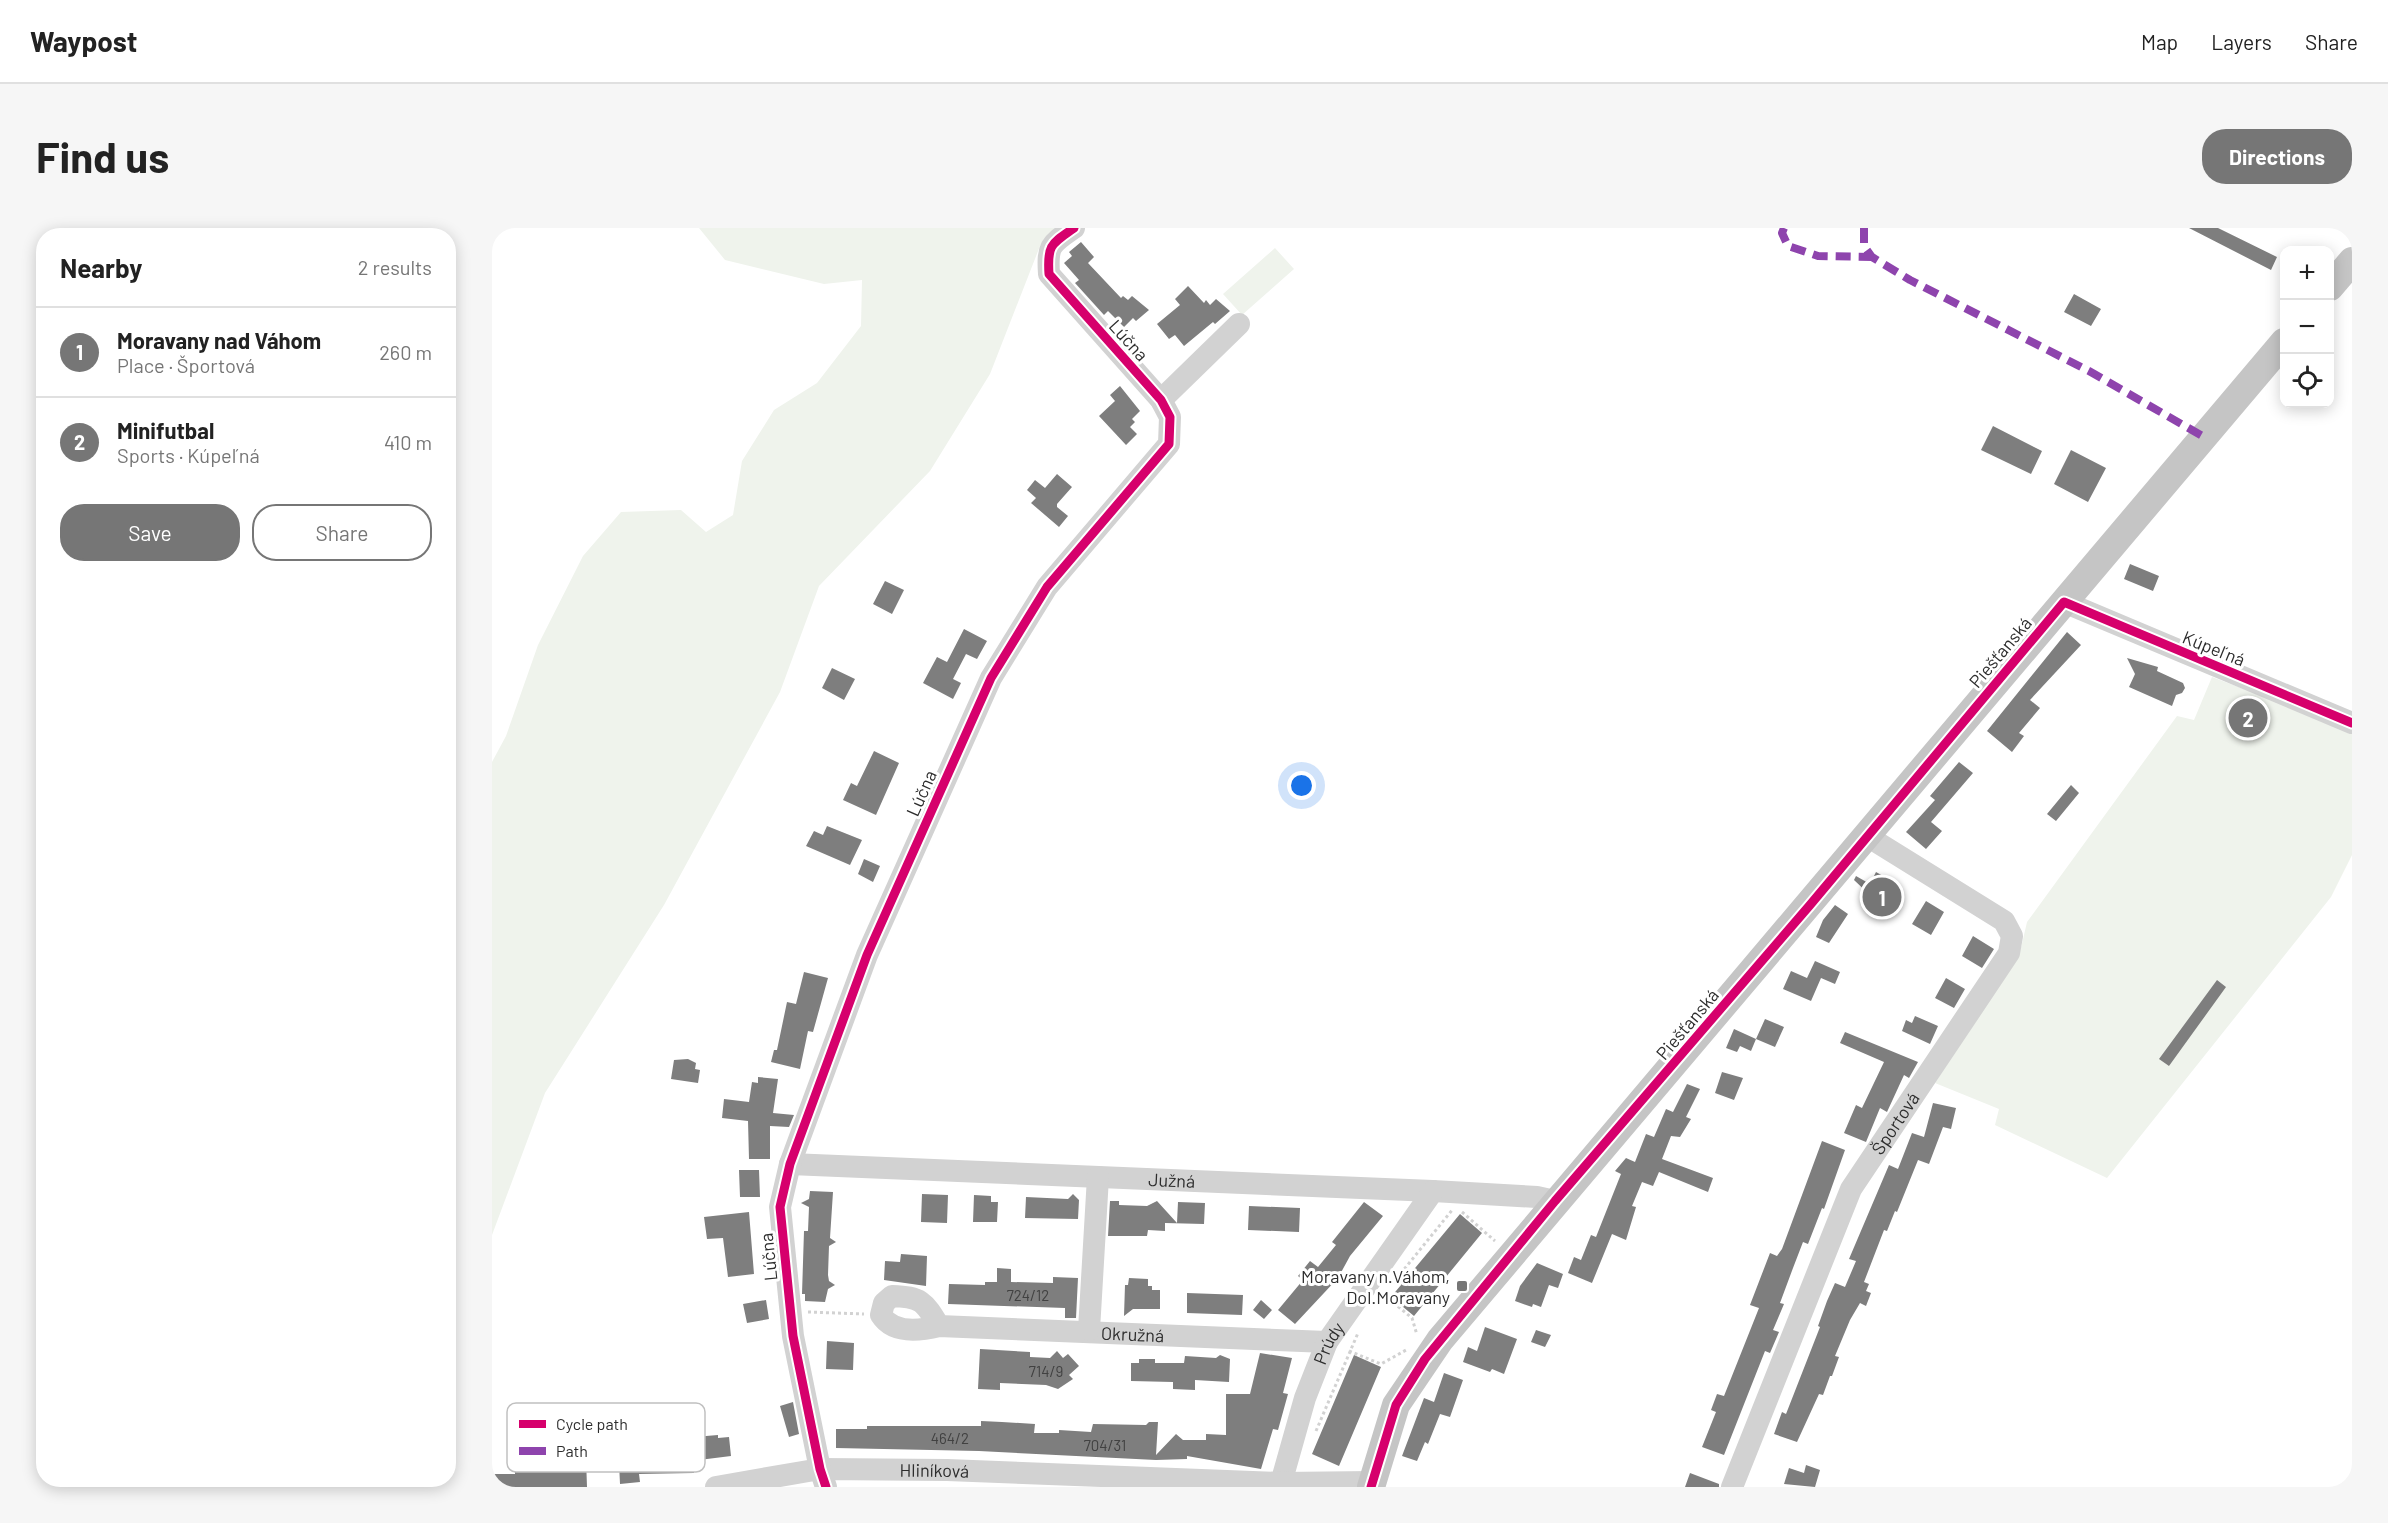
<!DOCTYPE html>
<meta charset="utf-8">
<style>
body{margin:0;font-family:Barlow,sans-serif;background:#f6f6f6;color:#222}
.controls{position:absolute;right:18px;top:18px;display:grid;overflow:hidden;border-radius:12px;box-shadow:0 3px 15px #0003}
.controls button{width:54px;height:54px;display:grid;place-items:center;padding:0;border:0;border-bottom:2px solid #e0e0e0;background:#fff;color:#222;font:30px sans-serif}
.you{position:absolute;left:810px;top:558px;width:21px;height:21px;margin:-15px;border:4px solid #fff;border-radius:50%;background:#1a73e8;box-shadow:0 0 0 9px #1a73e833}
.badge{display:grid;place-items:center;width:39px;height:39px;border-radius:50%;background:#767676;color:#fff;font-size:20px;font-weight:700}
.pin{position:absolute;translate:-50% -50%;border:3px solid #fff;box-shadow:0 2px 6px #0006}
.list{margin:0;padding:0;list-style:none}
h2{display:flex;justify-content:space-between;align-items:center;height:78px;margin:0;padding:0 24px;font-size:26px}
h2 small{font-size:20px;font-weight:400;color:#767676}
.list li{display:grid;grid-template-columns:39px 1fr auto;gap:18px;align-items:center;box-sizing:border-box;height:90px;padding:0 24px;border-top:2px solid #e0e0e0}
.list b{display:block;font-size:22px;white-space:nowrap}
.list p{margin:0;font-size:20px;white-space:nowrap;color:#767676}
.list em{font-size:20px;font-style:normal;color:#767676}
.actions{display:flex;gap:12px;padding:18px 24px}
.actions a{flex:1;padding:14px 0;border:2px solid #767676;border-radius:24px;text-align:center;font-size:21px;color:#767676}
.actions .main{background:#767676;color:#fff}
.icon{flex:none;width:33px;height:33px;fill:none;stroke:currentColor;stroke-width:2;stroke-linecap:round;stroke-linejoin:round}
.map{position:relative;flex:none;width:1860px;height:1259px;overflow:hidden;border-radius:24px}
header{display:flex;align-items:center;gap:36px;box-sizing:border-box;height:84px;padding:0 30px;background:#fff;border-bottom:2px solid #e0e0e0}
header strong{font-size:28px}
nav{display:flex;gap:33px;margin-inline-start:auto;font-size:21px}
.intro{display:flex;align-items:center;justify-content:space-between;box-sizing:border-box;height:144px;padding:0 36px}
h1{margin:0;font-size:42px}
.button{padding:15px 27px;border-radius:24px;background:#767676;color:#fff;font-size:21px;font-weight:700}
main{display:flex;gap:36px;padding:0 36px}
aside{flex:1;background:#fff;border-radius:24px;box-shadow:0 3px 15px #0003}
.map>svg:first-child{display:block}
.green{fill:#eff3ec}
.building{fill:#7e7e7e}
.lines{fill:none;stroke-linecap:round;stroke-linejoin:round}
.path{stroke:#d2d2d2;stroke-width:3;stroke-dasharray:3 3;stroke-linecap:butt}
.minor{stroke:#d2d2d2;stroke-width:22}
.major{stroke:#c5c5c5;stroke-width:28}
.quiet{stroke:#8e44ad;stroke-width:8;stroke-dasharray:15 8;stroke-linecap:butt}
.cycleway-casing{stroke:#fff;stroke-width:13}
.cycleway{stroke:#d6006c;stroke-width:9}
.poi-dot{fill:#767676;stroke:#fff;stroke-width:2}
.labels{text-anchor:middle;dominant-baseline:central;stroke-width:6;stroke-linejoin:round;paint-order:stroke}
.number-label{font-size:15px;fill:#414141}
.street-label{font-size:18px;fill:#2d2d2d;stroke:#fff}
.poi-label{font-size:18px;fill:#2d2d2d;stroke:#fff;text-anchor:end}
.key{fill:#fff;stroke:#c0c0c0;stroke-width:1.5}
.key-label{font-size:16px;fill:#2d2d2d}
</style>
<header>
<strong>Waypost</strong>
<nav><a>Map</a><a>Layers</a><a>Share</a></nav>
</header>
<div class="intro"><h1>Find us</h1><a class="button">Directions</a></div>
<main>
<aside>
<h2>Nearby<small>2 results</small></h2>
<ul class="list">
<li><span class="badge">1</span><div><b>Moravany nad Váhom</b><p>Place · Športová</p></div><em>260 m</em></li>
<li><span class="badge">2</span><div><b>Minifutbal</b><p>Sports · Kúpeľná</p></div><em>410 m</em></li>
</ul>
<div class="actions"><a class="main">Save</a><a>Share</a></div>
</aside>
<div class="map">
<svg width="1860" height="1259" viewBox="0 0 1860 1259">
<rect width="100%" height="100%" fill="#fff"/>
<path class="green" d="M207,0H570L548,18L498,146L438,243L327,358L288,464L172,677L53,865L0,1007V534L14,508L46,417L91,328L129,284L189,282L214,304L241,287L250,233L282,182L325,155L369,98L370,52L332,56L233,32Z
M783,20L802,41L750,87L731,66Z
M1720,449L1860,502V627L1839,669L1615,950L1503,897L1507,881L1443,855L1529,720L1535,694L1685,488L1702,492Z"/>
<path class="building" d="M1697,0H1726L1785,29L1779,42Z
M589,14L602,29L596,35L629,70L631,68L636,72L640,68L657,82L644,93L641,90L632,99L616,83L612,87L583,55L587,52L572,35L580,28L577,24Z
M696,58L712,75L714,72L718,77L724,71L738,83L723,96L721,94L692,118L683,107L677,111L665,96L688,77L683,71Z
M1582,66L1609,81L1599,98L1572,84Z
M628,158L648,183L640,191L643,194L638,199L645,206L634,217L607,188L623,173L618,167Z
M1501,198L1550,223L1539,246L1489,222Z
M1579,222L1614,240L1596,274L1562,256Z
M565,246L580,259L565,276V279L576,288L567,299L539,275L544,270L535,262L543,252L553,260Z
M1638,336L1667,348L1661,363L1632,351Z
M393,353L412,362L400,386L381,376Z
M472,401L495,413L485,431L474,426L461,451L469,455L461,471L431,455L445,429L455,434Z
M1575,404L1589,417L1538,472L1548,480L1527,505L1532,508L1520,524L1495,503Z
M1635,430L1666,439L1665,443L1691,455L1693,460L1690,465L1684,467L1680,478L1637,459L1643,446Z
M340,440L363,451L352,472L330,460Z
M382,523L407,535L384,587L351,572L359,555L365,558Z
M1467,534L1481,545L1439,594L1450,603L1434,621L1414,604L1443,572L1438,568Z
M1579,557L1587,565L1564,593L1555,586Z
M335,598L370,612L358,637L314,618L322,603L331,607Z
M372,631L388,638L381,654L366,646Z
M1384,644L1400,653L1394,665L1408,673L1399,687L1362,652L1364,648L1378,656Z
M1434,673L1452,684L1439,707L1420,696Z
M1343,677L1356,686L1337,715L1324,709L1331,692Z
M1481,708L1502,721L1490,740L1470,728Z
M1323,733L1348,744L1343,756L1329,750L1319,773L1291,761L1299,743L1315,750Z
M312,744L336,750L321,804L316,803L308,841L279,834L282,822H285L295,774L304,776Z
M1454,750L1473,761L1462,780L1443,770Z
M1725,752L1734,759L1677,838L1667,831Z
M1423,788L1446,798L1438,816L1410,803L1414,792L1420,795Z
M1273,791L1292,799L1283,819L1264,811Z
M1242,801L1264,811L1259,823L1248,818L1245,824L1234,820Z
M1353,804L1426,834L1417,850L1412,847L1395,884L1388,880L1374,914L1352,905L1364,877L1370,880L1392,834L1348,815Z
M196,831L204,835L203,841L208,842L206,855L179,851L182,832Z
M1230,844L1251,850L1242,872L1223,865Z
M266,849L286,851L281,885L302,887L297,899L278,898V931H257L256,893L230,890L232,871L257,874L260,854L266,855Z
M1195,856L1208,861L1194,889L1199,891L1188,909L1179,908L1170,931L1221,950L1216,964L1167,944L1161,958L1150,954L1140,978L1144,979L1134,1012L1120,1006L1100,1055L1076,1045L1082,1029L1089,1032L1099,1007L1104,1009L1129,946L1123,943L1134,930L1143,934L1154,906L1162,909L1174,881L1181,884Z
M1441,875L1464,880L1459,901L1451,899L1437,936L1426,932L1405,984L1403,983L1395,1003L1392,1002L1372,1054L1377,1056L1374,1063L1379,1065L1374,1078L1368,1075L1358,1092L1343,1128L1347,1129L1340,1148H1338L1331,1167L1327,1166L1305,1214L1282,1206L1290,1184L1294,1186L1328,1099L1326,1098L1335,1073L1343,1055L1353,1059L1364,1033L1357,1031L1397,937L1406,941L1420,905L1432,909Z
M1330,913L1353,922L1332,981L1330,980L1316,1016L1311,1014L1301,1040L1288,1075L1292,1076L1281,1102L1287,1104L1278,1125L1273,1123L1232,1227L1210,1219L1224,1184L1219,1182L1225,1166L1232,1168L1267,1080L1258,1077L1278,1025L1285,1028L1290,1021Z
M247,942H267L268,969H248Z
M318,963L341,964L338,1010L344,1014L337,1018L336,1047L337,1053L343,1057L336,1061L333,1074L313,1073V1066H310L312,1003H316L317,979L309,975L317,971Z
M430,966L456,967L455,995L429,994Z
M581,966L587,972L586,991L533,990L534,969L576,971Z
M482,967L499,968V974H506L505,994H481Z
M618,973H627V977L655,978L665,973L685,995L686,974L713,975L712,996L673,995V1003L656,1002L655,1008H616Z
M872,974L891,988L858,1028L846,1050L803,1096L786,1082L811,1052L806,1048L818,1033L826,1039L844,1017L840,1014Z
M757,978L808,980L807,1004L756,1002Z
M257,984L262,1046L236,1049L231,1010L215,1011L212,989Z
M968,986L990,1005L922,1088L899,1069Z
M409,1026L435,1028L434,1058L392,1052L393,1033L408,1034Z
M1045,1035L1071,1046L1066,1060L1057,1057L1049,1079L1041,1076L1040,1079L1023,1073L1028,1058Z
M505,1040L519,1041V1054L561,1055V1049L586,1050L584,1090H573V1080L456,1076L457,1056L493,1057V1054H505Z
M637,1050L656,1051V1058H660V1062H668V1081H641L632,1088L633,1057H636Z
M695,1065L751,1067L750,1087L695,1085Z
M274,1072L277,1091L255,1095L251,1076Z
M769,1072L780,1082L772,1091L761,1082Z
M993,1099L1025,1111L1012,1146L1000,1141L998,1144L971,1134L976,1119L985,1123Z
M1044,1102L1059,1107L1053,1119L1039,1114Z
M335,1113L362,1115L361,1142L334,1141Z
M488,1121L538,1124V1129L558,1130L565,1123L571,1130L576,1126L587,1138L577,1147L581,1151L566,1161L554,1157L508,1155V1162L486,1161Z
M768,1125L800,1130L791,1165L796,1166L786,1202L781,1201L769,1241L695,1228V1231L664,1232L487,1223L344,1220V1201H375V1198H489V1193L510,1194L543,1196L542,1205H567V1202L599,1204L601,1196L654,1197L657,1194H666L664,1227L684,1206L691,1212H714V1206L734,1207V1166H758Z
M728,1127L738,1131L737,1154L703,1152V1162L681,1161V1154L639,1153V1135H647V1131H663V1135H692L693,1128L724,1130Z
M862,1127L889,1139L847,1238L820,1226Z
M952,1145L971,1152L958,1189L948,1186L936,1216L933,1214L925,1233L910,1228L932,1170L942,1174Z
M301,1174L307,1206L297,1209L288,1178Z
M115,1195L117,1229L94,1230L95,1259H0V1246H23L22,1230L45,1229V1218L98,1217L97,1196Z
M226,1207V1210L237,1209L239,1228L207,1232V1236H201L202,1245L147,1246L148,1254L128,1256L127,1235L151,1233L150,1219L179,1218L178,1211Z
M1314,1237L1328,1242L1323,1259L1292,1256L1297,1240L1312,1245Z
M1198,1245L1227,1256V1259H1193Z"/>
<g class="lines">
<path class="path" d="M970,984L1003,1013
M901,1055L961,981
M892,1067L920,1090L925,1107
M316,1084L372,1086
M857,1123L889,1136L916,1121
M824,1203L866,1105"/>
<g class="minor">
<path d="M669,172L747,96"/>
<path d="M1572,374L1860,495"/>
<path id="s1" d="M298,936L941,963L1045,969L1063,973"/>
<path id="s2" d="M447,1098C427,1103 401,1106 389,1087L392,1075L400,1068C429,1069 432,1073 447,1098L835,1114"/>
<path d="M597,1102L606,949"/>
<path id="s3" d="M789,1255L813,1170L835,1114L941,963"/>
<path id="s4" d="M224,1259L328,1241L455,1242L789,1255L880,1254"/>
<path d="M334,1259L328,1241L301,1108L288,979L298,936L375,727L499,450L555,359L677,216L678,189L669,172L557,46C555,17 559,16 582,0"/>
<path id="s5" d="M1240,1259L1359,961L1517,725L1520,708L1512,693L1375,608"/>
</g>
<path class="major" d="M1838,59L1860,33
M879,1259L904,1177L948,1112L1792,114"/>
<path class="quiet" d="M1292,0L1290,5L1296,18L1326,28L1380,29
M1372,0V18L1380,29L1418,52L1597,143L1712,209"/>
<g class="cycleway-casing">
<path id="cycleway" d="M334,1259L328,1241L301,1108L288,979L298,936L375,727L499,450L555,359L677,216L678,189L669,172L557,46C555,17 559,16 582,0
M879,1259L904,1177L933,1131L1063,973L1318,677L1572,374L1860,495"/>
</g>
<use href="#cycleway" class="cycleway"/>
</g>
<rect class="poi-dot" x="964" y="1052" width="12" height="12" rx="3"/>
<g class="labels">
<g class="number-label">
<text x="536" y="1067">724/12</text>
<text x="554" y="1143">714/9</text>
<text x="458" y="1210">464/2</text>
<text x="613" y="1217">704/31</text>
</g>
<g class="street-label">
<text transform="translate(637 112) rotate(48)">Lúčna</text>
<text transform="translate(1722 420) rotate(22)">Kúpeľná</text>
<text transform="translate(1508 424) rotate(-50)">Piešťanská</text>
<text transform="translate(429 565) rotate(-66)">Lúčna</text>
<text transform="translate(1195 796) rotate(-50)">Piešťanská</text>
<text stroke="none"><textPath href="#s5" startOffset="400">Športová</textPath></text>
<text stroke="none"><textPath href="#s1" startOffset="382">Južná</textPath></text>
<text transform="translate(276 1029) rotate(-96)">Lúčna</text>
<text stroke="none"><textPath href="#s2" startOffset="340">Okružná</textPath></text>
<text stroke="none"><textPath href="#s3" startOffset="148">Prúdy</textPath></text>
<text stroke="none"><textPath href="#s4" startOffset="220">Hliníková</textPath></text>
</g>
<g class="poi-label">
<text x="958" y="1048">Moravany n.Váhom,<tspan x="958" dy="21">Dol.Moravany</tspan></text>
</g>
</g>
<rect x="15" y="1175" width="198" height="69" rx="9" class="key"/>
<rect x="27" y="1192" width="27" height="8" fill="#d6006c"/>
<rect x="27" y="1219" width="27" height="8" fill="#8e44ad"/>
<g class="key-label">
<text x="64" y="1202">Cycle path</text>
<text x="64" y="1229">Path</text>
</g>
</svg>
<div class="controls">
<button>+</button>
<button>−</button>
<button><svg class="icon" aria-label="locate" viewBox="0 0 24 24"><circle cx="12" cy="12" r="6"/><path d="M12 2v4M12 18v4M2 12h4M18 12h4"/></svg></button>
</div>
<div class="you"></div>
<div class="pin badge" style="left:1390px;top:669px">1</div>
<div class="pin badge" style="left:1756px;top:490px">2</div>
</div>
</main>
